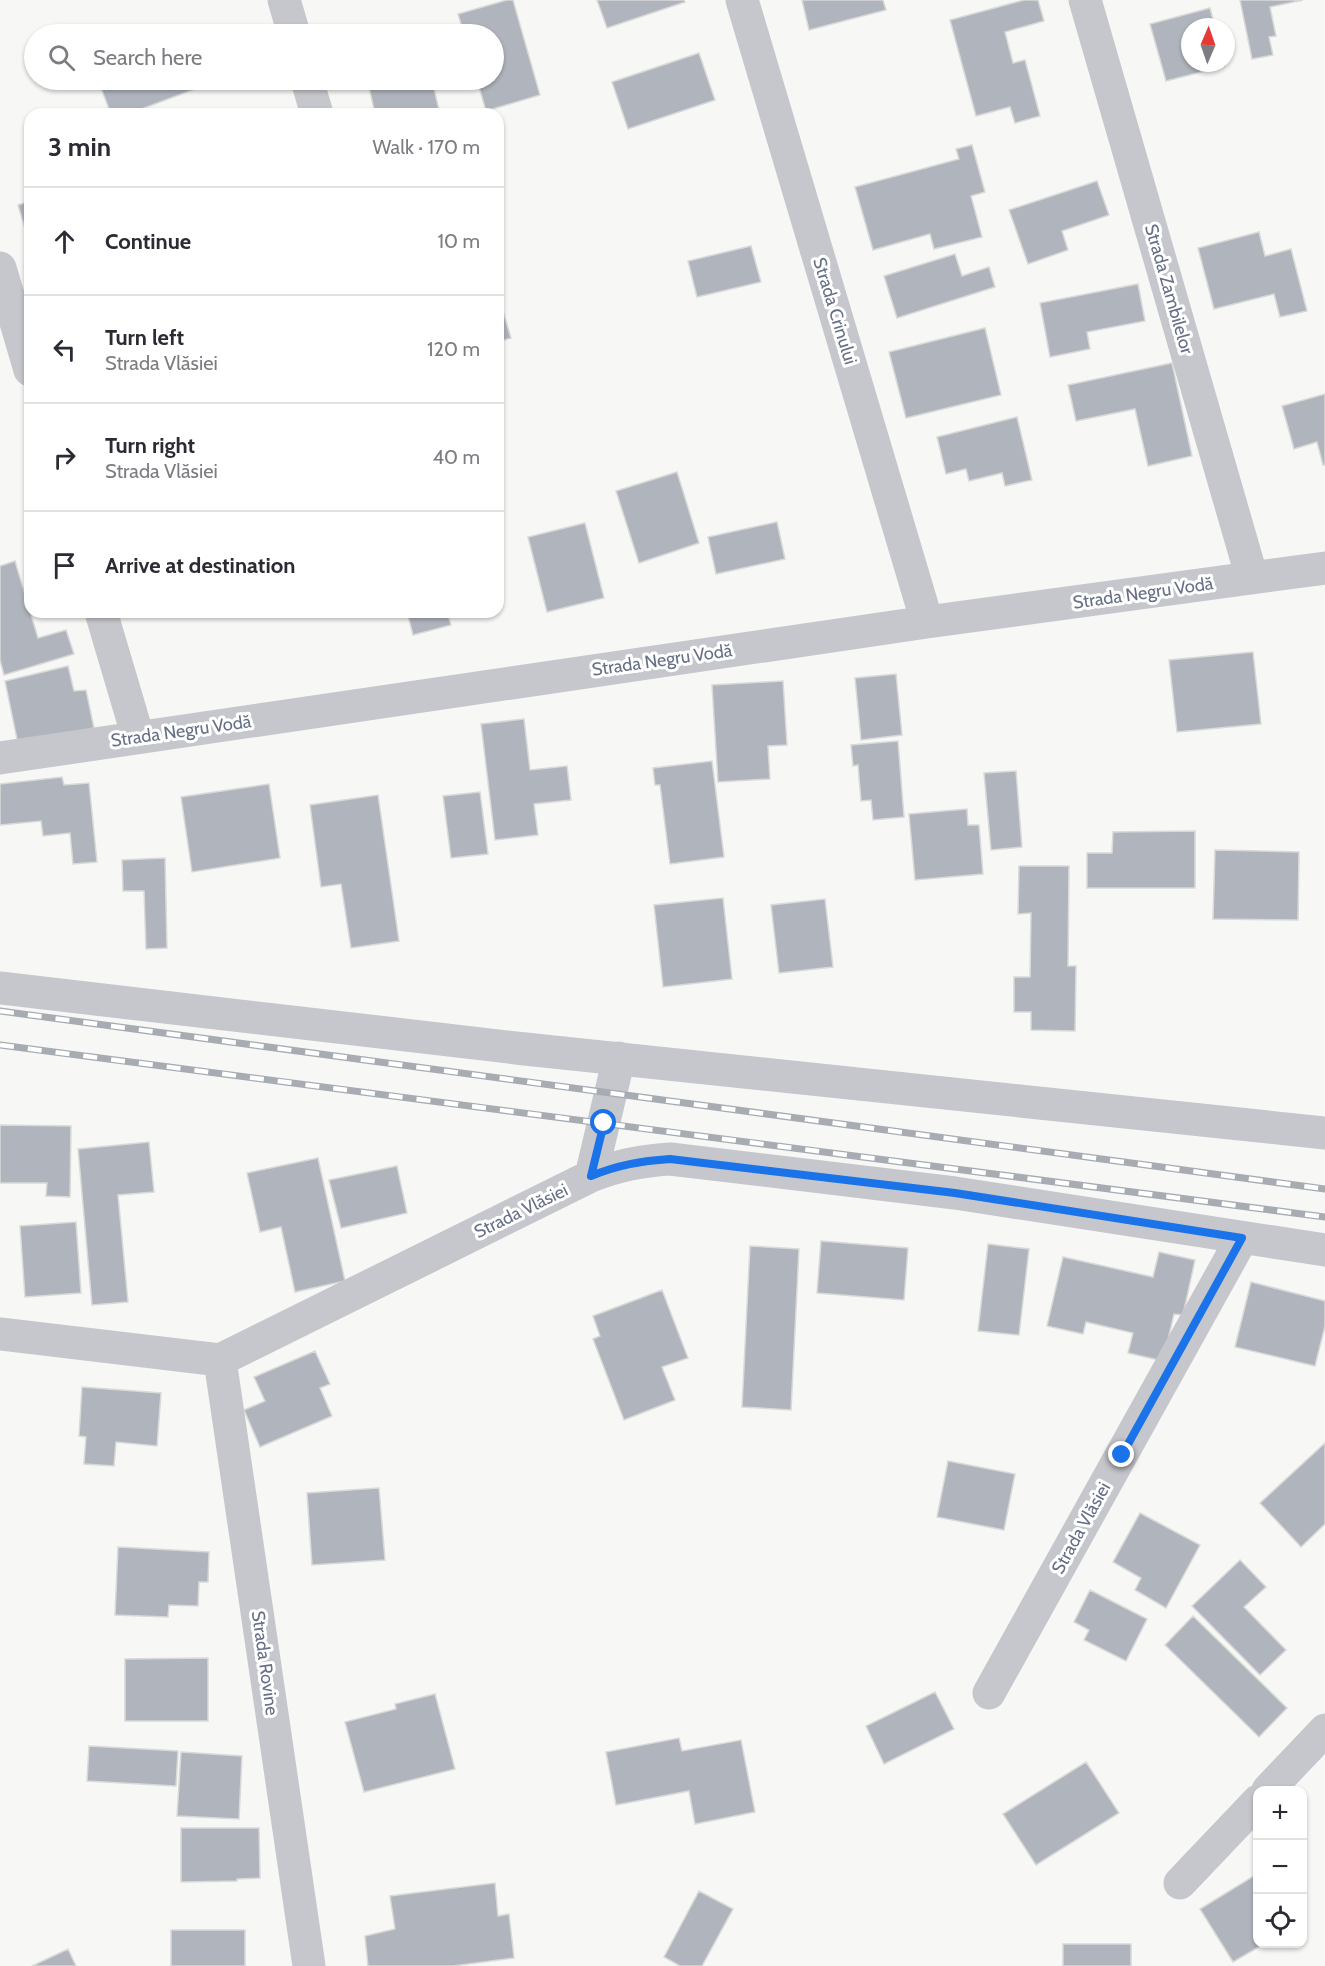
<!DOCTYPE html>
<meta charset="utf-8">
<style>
body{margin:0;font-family:Cabin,sans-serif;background:#f7f7f7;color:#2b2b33}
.controls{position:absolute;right:18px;bottom:18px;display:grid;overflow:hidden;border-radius:12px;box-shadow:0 2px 4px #0004}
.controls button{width:54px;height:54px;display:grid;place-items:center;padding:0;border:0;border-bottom:2px solid #e1e1e2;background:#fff;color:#2b2b33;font:30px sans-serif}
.compass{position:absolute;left:1181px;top:18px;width:54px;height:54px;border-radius:50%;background:#fff;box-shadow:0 2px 4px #0004;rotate:2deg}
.stop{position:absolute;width:18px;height:18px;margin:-14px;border:4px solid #1a73e8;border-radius:50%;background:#fff}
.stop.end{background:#1a73e8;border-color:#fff;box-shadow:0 2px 6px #0008}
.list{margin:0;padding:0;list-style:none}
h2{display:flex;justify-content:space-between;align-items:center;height:78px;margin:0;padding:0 24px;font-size:26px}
h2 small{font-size:20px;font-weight:400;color:#7c7c81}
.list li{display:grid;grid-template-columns:39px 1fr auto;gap:18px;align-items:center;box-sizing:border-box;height:108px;padding:0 24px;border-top:2px solid #e1e1e2}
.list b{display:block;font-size:22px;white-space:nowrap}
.list p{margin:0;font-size:20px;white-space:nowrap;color:#7c7c81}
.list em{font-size:20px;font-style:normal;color:#7c7c81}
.icon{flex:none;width:33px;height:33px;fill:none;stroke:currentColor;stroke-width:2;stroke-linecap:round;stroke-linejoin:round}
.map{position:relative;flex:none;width:1325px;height:1966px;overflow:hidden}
.search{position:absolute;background:#fff;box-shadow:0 2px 4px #0004;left:24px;top:24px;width:480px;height:66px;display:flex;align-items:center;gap:15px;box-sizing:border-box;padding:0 21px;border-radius:33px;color:#7c7c81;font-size:22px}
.panel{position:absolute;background:#fff;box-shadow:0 2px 4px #0004;left:24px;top:108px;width:480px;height:510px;border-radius:18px}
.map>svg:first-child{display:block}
.building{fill:#b0b4bd;stroke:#d9d9d7;stroke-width:1.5}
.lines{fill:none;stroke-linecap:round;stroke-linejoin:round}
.minor{stroke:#c5c7cc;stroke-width:33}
.rail-casing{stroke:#a7abb2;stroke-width:7}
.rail{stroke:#fff;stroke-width:4.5;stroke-dasharray:14;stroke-linecap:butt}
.route{stroke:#1a73e8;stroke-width:8}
.labels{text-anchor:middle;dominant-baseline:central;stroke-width:6;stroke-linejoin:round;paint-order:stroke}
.street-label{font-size:18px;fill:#667086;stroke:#fff}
</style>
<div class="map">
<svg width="1325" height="1966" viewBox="0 0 1325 1966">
<rect width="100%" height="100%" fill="#f7f8f5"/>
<path class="building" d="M507,0H513L540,95L486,111L477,80H494V34H464L458,14Z
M597,0H684L685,2L607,28Z
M802,0H883L886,10L809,30Z
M1024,0H1038L1044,21L1005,32L1013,63L1025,60L1040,116L1015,123L1010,107L976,116L950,20Z
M1240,0H1303L1270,7L1276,36L1269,37L1273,55L1252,59Z
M1210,8L1215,27H1190V63H1225V66L1166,81L1150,24Z
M699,53L715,100L628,129L612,82Z
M98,80H219L128,114H111Z
M403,80H432L440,114H375L369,87Z
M972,145L985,192L971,196L982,237L934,249L930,234L873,250L855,187L959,159L956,149Z
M1097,181L1109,215L1062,231L1068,250L1028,264L1009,210Z
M30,201V245L18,205Z
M1259,232L1265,256L1291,249L1307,311L1280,317L1274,294L1214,309L1198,248Z
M751,246L761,282L697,297L688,261Z
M955,254L962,276L989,267L995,287L897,318L884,276Z
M1138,284L1145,321L1087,332L1090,349L1050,357L1040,303Z
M498,295L511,338L498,342Z
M985,328L1001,395L906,418L889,352Z
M1172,363L1192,456L1148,466L1135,409L1076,421L1068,385Z
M1325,394V465H1323L1317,442L1294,449L1282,406Z
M1017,417L1032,480L1005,486L1002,473L969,481L966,469L946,474L937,437Z
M677,472L699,543L639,563L616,491Z
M777,522L785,559L716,574L708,537Z
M585,523L604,598L547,612L528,537Z
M15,561L38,638L66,630L74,654L4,675L0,660V566Z
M407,612H447L451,625L413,635Z
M1253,652L1261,724L1177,732L1169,660Z
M68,666L74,691L86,690L94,728L18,744L5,681Z
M896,674L902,735L861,740L855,678Z
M783,681L787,745L768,746L770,779L718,782L712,685Z
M524,719L530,770L567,766L571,800L534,804L538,835L495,840L481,724Z
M898,741L904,817L873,820L871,800L861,801L858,765L853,766L851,745Z
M712,761L724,857L670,864L660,785H655L653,768Z
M1016,771L1022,847L991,850L984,773Z
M62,777L64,785L89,783L97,862L73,864L70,833L43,836L41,821L0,825V784Z
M269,784L280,858L192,872L181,797Z
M480,792L488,854L451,858L443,796Z
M378,795L399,941L351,948L341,884L321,887L310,805Z
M967,809L968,825H979L983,874L915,880L909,814Z
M1195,831V888H1087V853H1112L1113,832Z
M1215,850L1299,852L1298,920L1213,919Z
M165,858L167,948L146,949L144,891H123L122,860Z
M1019,866H1069L1068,966H1076L1075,1031L1031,1030V1012H1014V977H1030L1031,913L1018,914Z
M723,898L732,979L663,987L654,905Z
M825,899L833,967L779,973L771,905Z
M0,1125L71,1126L70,1197L46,1196L47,1183H0Z
M149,1142L154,1192L118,1195L128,1302L92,1305L78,1149Z
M318,1158L345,1281L295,1292L281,1227L260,1232L247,1173Z
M397,1166L407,1213L341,1228L329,1180Z
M76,1222L81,1293L25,1297L20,1226Z
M821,1241L908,1248L904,1300L817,1293Z
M988,1244L1029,1249L1019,1335L978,1331Z
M750,1246L799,1249L791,1410L742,1407Z
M1159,1252L1195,1260L1183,1315L1174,1314L1163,1361L1128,1353L1133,1333L1086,1322L1083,1334L1047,1326L1063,1257L1153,1277Z
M1251,1282L1325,1301V1326L1315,1366L1235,1347Z
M662,1290L688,1358L662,1367L675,1400L624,1420L593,1339L600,1336L593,1316Z
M315,1351L330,1384L320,1388L332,1416L260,1447L244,1410L265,1401L254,1377Z
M82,1387L161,1393L157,1446L116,1442L114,1466L84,1464L86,1437L79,1436Z
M1325,1443V1524L1301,1547L1260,1503Z
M948,1461L1015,1474L1004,1530L937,1517Z
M379,1488L385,1560L312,1565L307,1493Z
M1140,1513L1200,1545L1166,1608L1135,1590L1141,1578L1113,1562Z
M118,1547L209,1552L208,1582H199L198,1606L169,1605L168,1617L115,1615Z
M1240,1560L1266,1587L1244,1607L1286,1650L1260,1675L1192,1606Z
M1090,1590L1147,1619L1126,1661L1084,1640L1089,1630L1074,1622Z
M1193,1616L1287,1708L1259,1737L1165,1645Z
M208,1658V1721H125V1659Z
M935,1692L954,1729L884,1764L866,1726Z
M435,1694L455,1769L364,1792L345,1722L396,1709L395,1704Z
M679,1738L682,1751L741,1740L755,1812L695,1824L689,1791L616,1805L606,1752Z
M89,1746L178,1751L176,1786L87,1781Z
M181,1752L242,1756L239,1819L177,1816Z
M1086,1762L1119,1813L1036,1865L1003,1814Z
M181,1828H259L260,1878L237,1879V1881L181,1882Z
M1257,1874L1258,1944H1264L1233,1962L1200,1909Z
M495,1883L498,1916L509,1914L514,1958L453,1966H368L365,1936L395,1929L390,1896Z
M699,1891L733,1909L702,1966H680L664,1957Z
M171,1930H245V1966H171Z
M1063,1944H1131V1966H1063Z
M68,1949L76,1966H32Z"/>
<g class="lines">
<path class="minor" d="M284,0L294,34
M742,0L927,622
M1085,0L1252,578
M307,80L317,114
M0,268L30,370
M101,612L138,737
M0,758L927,622L1325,568
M0,988L525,1049L1325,1133
M591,1176L619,1058
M0,1334L220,1360L591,1176C619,1165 641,1161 670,1159L955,1193L1325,1250
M220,1360L309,1966
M989,1693L1242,1238
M1268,1790L1325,1730
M1180,1883L1258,1801"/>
<g class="rail-casing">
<path id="rail" d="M0,1011L1325,1189
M0,1045L1325,1217"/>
</g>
<use href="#rail" class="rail"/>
</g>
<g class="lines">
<path class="route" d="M604,1123L591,1176C618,1165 641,1161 670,1159L955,1193L1242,1238L1122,1455"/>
</g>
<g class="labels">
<g class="street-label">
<text transform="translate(1169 289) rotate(74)">Strada Zambilelor</text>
<text transform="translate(835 311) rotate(73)">Strada Crinului</text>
<text transform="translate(1143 593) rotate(-8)">Strada Negru Vodă</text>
<text transform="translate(662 660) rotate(-8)">Strada Negru Vodă</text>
<text transform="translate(181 731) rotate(-8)">Strada Negru Vodă</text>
<text transform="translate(521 1211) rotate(-26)">Strada Vlăsiei</text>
<text transform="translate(1081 1528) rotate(-61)">Strada Vlăsiei</text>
<text transform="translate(265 1663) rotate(82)">Strada Rovine</text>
</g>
</g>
</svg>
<div class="controls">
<button>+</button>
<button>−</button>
<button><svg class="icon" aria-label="locate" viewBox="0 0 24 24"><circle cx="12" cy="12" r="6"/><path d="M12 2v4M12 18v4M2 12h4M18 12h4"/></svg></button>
</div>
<svg class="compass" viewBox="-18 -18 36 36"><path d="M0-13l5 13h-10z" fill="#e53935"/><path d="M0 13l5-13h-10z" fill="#7c7c81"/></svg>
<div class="stop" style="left:604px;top:1123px"></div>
<div class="stop end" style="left:1122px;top:1455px"></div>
<div class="search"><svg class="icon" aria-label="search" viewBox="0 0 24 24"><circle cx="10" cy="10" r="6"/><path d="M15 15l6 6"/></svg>Search here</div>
<section class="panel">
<h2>3 min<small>Walk · 170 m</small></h2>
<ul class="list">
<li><svg class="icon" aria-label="ahead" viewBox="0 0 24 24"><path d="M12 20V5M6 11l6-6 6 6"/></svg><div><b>Continue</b></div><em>10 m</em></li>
<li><svg class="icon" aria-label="left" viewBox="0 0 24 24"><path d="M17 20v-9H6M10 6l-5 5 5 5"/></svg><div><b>Turn left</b><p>Strada Vlăsiei</p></div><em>120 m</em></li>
<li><svg class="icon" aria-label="right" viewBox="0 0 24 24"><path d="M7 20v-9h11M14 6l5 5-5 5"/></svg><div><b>Turn right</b><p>Strada Vlăsiei</p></div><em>40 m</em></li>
<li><svg class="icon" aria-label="arrive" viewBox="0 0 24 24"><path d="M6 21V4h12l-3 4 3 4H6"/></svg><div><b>Arrive at destination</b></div></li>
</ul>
</section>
</div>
